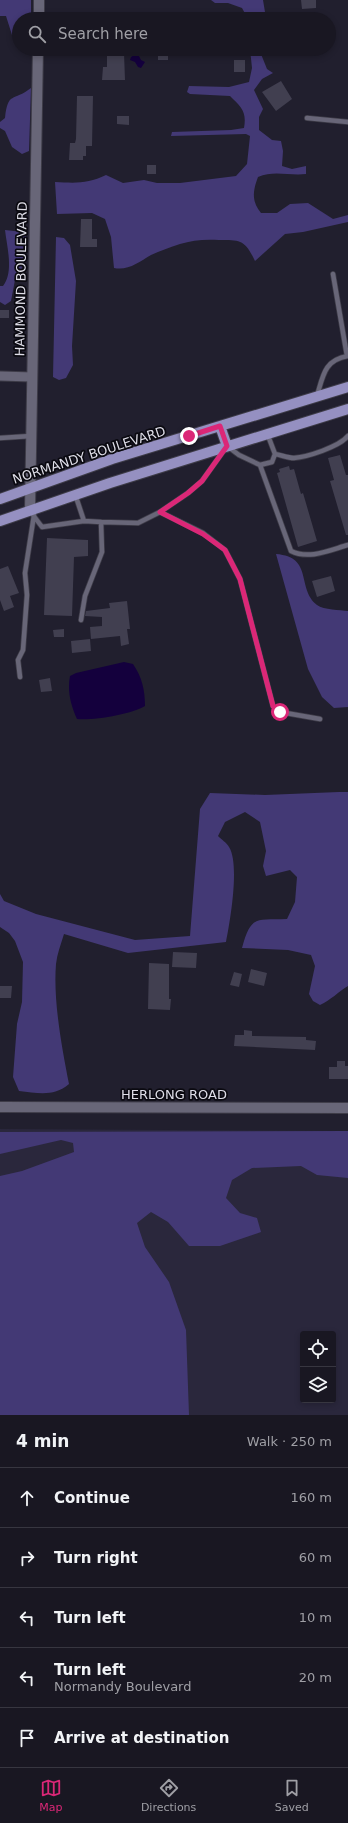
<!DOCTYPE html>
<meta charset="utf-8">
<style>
body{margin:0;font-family:"DejaVu Sans",sans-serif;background:#22202a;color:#f1f3f6}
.controls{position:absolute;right:12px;bottom:12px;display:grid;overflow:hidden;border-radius:4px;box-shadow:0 2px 6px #0003}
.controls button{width:36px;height:36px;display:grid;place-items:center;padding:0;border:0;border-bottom:1px solid #373640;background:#191722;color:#f1f3f6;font:20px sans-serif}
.stop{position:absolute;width:12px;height:12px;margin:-9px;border:3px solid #db2777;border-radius:50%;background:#fff}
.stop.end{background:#db2777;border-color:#fff;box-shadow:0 1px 4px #0008}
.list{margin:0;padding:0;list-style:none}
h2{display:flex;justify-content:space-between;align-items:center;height:52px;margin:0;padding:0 16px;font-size:17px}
h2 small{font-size:13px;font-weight:400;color:#9f9fa5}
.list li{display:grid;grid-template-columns:26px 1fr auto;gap:12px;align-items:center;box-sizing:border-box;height:60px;padding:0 16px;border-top:1px solid #373640}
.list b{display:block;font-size:15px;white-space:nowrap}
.list p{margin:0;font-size:13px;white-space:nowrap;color:#9f9fa5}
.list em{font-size:13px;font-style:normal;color:#9f9fa5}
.icon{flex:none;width:22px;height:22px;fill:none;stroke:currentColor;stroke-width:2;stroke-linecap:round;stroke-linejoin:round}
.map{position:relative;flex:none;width:348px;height:1415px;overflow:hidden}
.search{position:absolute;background:#191722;box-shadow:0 2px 6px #0003;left:12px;right:12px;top:12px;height:44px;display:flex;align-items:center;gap:10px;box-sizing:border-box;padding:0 14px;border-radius:22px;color:#9f9fa5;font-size:15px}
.sheet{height:352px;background:#191722}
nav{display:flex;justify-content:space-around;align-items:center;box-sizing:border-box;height:56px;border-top:1px solid #373640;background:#191722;font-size:11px;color:#9f9fa5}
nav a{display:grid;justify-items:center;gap:2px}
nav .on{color:#db2777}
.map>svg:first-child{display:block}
.built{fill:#2a273c;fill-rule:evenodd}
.green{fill:#433975}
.water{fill:#14003d}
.building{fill:#413f50}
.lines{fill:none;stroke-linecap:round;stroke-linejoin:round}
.service-casing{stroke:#3e3c48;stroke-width:6}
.minor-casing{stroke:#3e3c48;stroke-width:11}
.tertiary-casing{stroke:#3e3c48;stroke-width:12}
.primary-casing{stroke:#3e3c48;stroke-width:12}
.service{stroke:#686678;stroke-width:4.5}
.minor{stroke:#686678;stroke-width:9}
.tertiary{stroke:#686678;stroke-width:10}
.primary{stroke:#9590c1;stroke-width:10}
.route{stroke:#db2777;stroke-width:5}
.labels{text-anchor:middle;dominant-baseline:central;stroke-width:3.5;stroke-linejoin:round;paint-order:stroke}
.street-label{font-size:13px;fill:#dfdee8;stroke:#0b0a11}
</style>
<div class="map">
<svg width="348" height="1415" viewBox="0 0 348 1415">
<rect width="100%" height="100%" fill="#211f2e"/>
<path class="built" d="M0,1129L348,1131V1415H0ZM303,1334H333V1400H303Z"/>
<path class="green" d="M0,0H31V19H19V36L12,35L6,16H0Z
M211,0H263L266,18L265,19H248L242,8L228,3H215Z
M250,49H259L267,69L273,73L262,79L254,90L263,109L259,117V130L272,140L281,141L283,151L282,166L292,169L306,166V174C289,176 274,170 258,177C253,190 251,201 261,213H277L290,204L308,203L333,219L348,215V222L303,232L285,234L255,261C245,240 241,240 219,240C206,239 192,240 180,244C170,247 160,251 151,255C139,262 128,271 114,268L111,237L105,219L92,213L57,214L55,182C75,183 88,184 106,175L123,183L144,180L157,183H180L236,176L247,164L250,136L246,134L171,136L172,132L231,130L244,128C247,111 241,107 230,96L190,94L187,92L189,86L229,87L249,82L252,68Z
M31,88L29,151L22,154L12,147L5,131L0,128V122L5,118C8,91 13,102 31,88Z
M5,230L23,232L26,236L21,273L15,280L11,301L5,305L0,302V286H3C14,272 7,247 5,230Z
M56,237L64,238L70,245L76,281L72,346L73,365L66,378L59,380L53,377Z
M276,554C314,557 296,588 317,605C324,610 340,610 348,611V707L334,708L322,697L308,669Z
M339,792H348V986C338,992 331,1000 320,1005L313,1001L309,994L315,966L311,955L288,950L242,948C251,915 256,920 287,919L295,902L297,877L290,870L266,876L263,866L266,851L260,822L245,812L225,822L218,836C221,839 227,843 229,847C240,864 230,922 226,942L128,953L64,934C61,944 57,954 56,964C53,1001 62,1048 69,1084C54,1097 38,1093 19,1091L13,1077L17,1024L22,1002L23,962L15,941L9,933L0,927V894L4,901L36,914L135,940L190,936L200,809L210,793L265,795Z
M348,1131V1178L317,1175L301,1166L252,1168L232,1180L226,1198L240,1213L257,1218L261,1232L220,1246H189L168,1222L151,1212L137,1223L145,1247L169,1282L186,1330L189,1415H0V1176L22,1171L74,1152L73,1143L61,1140L0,1154V1132Z"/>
<path class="water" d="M136,54H138L141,60L145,62L141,68L138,67L135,62L130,60L131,57Z
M124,662L133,664C142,677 145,690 145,706C133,714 92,721 77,719C71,706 67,691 70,676L76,673Z"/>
<path class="building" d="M301,0H316V8L302,9Z
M158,50H168V60H158Z
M107,53H124L125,80H102L103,67H107Z
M234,60H245V72H234Z
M281,81L292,99L276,111L262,92Z
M77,96H93L92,146H86V156H83V160H69L70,143H75L76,139Z
M117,116H129V125L117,124Z
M147,165H156V174H147Z
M81,219H92V239H97V247H80Z
M0,310H9V318H0Z
M340,455L346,475H348V535H346L330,481L334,480L328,458Z
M289,466L290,470L294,469L301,494L303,493L317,541L298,547L277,473L280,472L279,469Z
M47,538L88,540V556L74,557L72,616L44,615Z
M8,566L19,593L10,596L14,607L4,611L0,600V569Z
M331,576L335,591L317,597L312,581Z
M127,601L130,629H127L129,644L121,646L120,636L91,639L90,627L102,626V617L85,616L86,611L110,608L109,603Z
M64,629V637H54L53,630Z
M90,639L91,651L72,653L71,641Z
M50,678L52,691L41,692L39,680Z
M173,952L197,953L196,968L172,967Z
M149,963L169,964V999H171L170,1010L148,1009Z
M251,969L267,973L264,986L248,982Z
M234,972L242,974L239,987L230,985Z
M0,986H12L11,998H0Z
M244,1030L252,1031V1036L306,1037V1040L316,1041L315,1050L234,1046L235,1035H244Z
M337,1061H345V1066H348V1079H329V1067H337Z"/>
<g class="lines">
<g class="service-casing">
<path id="service" d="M307,118L348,122
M333,274L347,356
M317,396C323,376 324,360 348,356
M0,438L31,436
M275,454C281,455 288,458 294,458C307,457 339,447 348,436
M260,465L291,551C309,560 330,550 348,545
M75,494L84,521L101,522L102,552L85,596L81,620
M160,512L203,533L225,550L240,579L273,706L280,712L320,719
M33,515L42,527L84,521
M101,522L138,523L160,512L188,493L202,481L227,446L239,455L260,465L272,462L275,454L267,433
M20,677L18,660L23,650L27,595L25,573L34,515"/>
</g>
<g class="minor-casing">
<path id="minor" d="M0,376L32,377"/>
</g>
<g class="tertiary-casing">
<path id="tertiary" d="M39,19V0
M30,509L38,49
M0,1107L348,1108"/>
</g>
<g class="primary-casing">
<path id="primary" d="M220,426L227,446
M0,499L112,459L348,387
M0,521L110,483L348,409"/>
</g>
<use href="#service" class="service"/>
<use href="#minor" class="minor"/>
<use href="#tertiary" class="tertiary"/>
<use href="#primary" class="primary"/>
</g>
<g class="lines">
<path class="route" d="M189,436L220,426L227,446L202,481L188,493L160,512L203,534L225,550L240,579L273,706L280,712"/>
</g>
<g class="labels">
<g class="street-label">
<text transform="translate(21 279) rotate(-89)">HAMMOND BOULEVARD</text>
<text transform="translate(89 455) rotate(-18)">NORMANDY BOULEVARD</text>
<text x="174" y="1094">HERLONG ROAD</text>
</g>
</g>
</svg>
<div class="controls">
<button><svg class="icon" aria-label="locate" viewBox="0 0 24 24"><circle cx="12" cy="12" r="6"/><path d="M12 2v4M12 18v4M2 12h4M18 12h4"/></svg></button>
<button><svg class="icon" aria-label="layers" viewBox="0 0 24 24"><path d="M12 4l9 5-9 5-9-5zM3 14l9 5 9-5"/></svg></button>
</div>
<div class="stop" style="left:280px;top:712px"></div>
<div class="stop end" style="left:189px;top:436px"></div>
<div class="search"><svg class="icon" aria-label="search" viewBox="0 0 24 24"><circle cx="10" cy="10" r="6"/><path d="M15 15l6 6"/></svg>Search here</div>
</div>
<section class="sheet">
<h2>4 min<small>Walk · 250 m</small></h2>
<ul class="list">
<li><svg class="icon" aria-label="ahead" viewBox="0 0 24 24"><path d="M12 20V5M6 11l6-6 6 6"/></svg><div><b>Continue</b></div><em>160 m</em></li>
<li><svg class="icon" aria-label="right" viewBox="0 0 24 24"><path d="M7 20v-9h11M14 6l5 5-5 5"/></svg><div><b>Turn right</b></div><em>60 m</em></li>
<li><svg class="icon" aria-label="left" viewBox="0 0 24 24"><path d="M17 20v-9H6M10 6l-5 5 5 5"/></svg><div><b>Turn left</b></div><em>10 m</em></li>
<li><svg class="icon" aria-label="left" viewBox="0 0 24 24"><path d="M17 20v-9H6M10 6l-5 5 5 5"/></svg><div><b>Turn left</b><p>Normandy Boulevard</p></div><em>20 m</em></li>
<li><svg class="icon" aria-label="arrive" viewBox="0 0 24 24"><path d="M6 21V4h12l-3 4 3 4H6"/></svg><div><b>Arrive at destination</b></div></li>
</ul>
</section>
<nav>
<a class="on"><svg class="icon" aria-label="map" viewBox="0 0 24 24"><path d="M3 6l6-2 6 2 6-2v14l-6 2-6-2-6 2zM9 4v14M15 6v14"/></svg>Map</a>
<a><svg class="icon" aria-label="directions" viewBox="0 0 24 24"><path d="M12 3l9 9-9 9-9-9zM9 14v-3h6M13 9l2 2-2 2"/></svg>Directions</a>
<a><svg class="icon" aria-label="saved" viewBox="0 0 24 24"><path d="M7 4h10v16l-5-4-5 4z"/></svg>Saved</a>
</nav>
